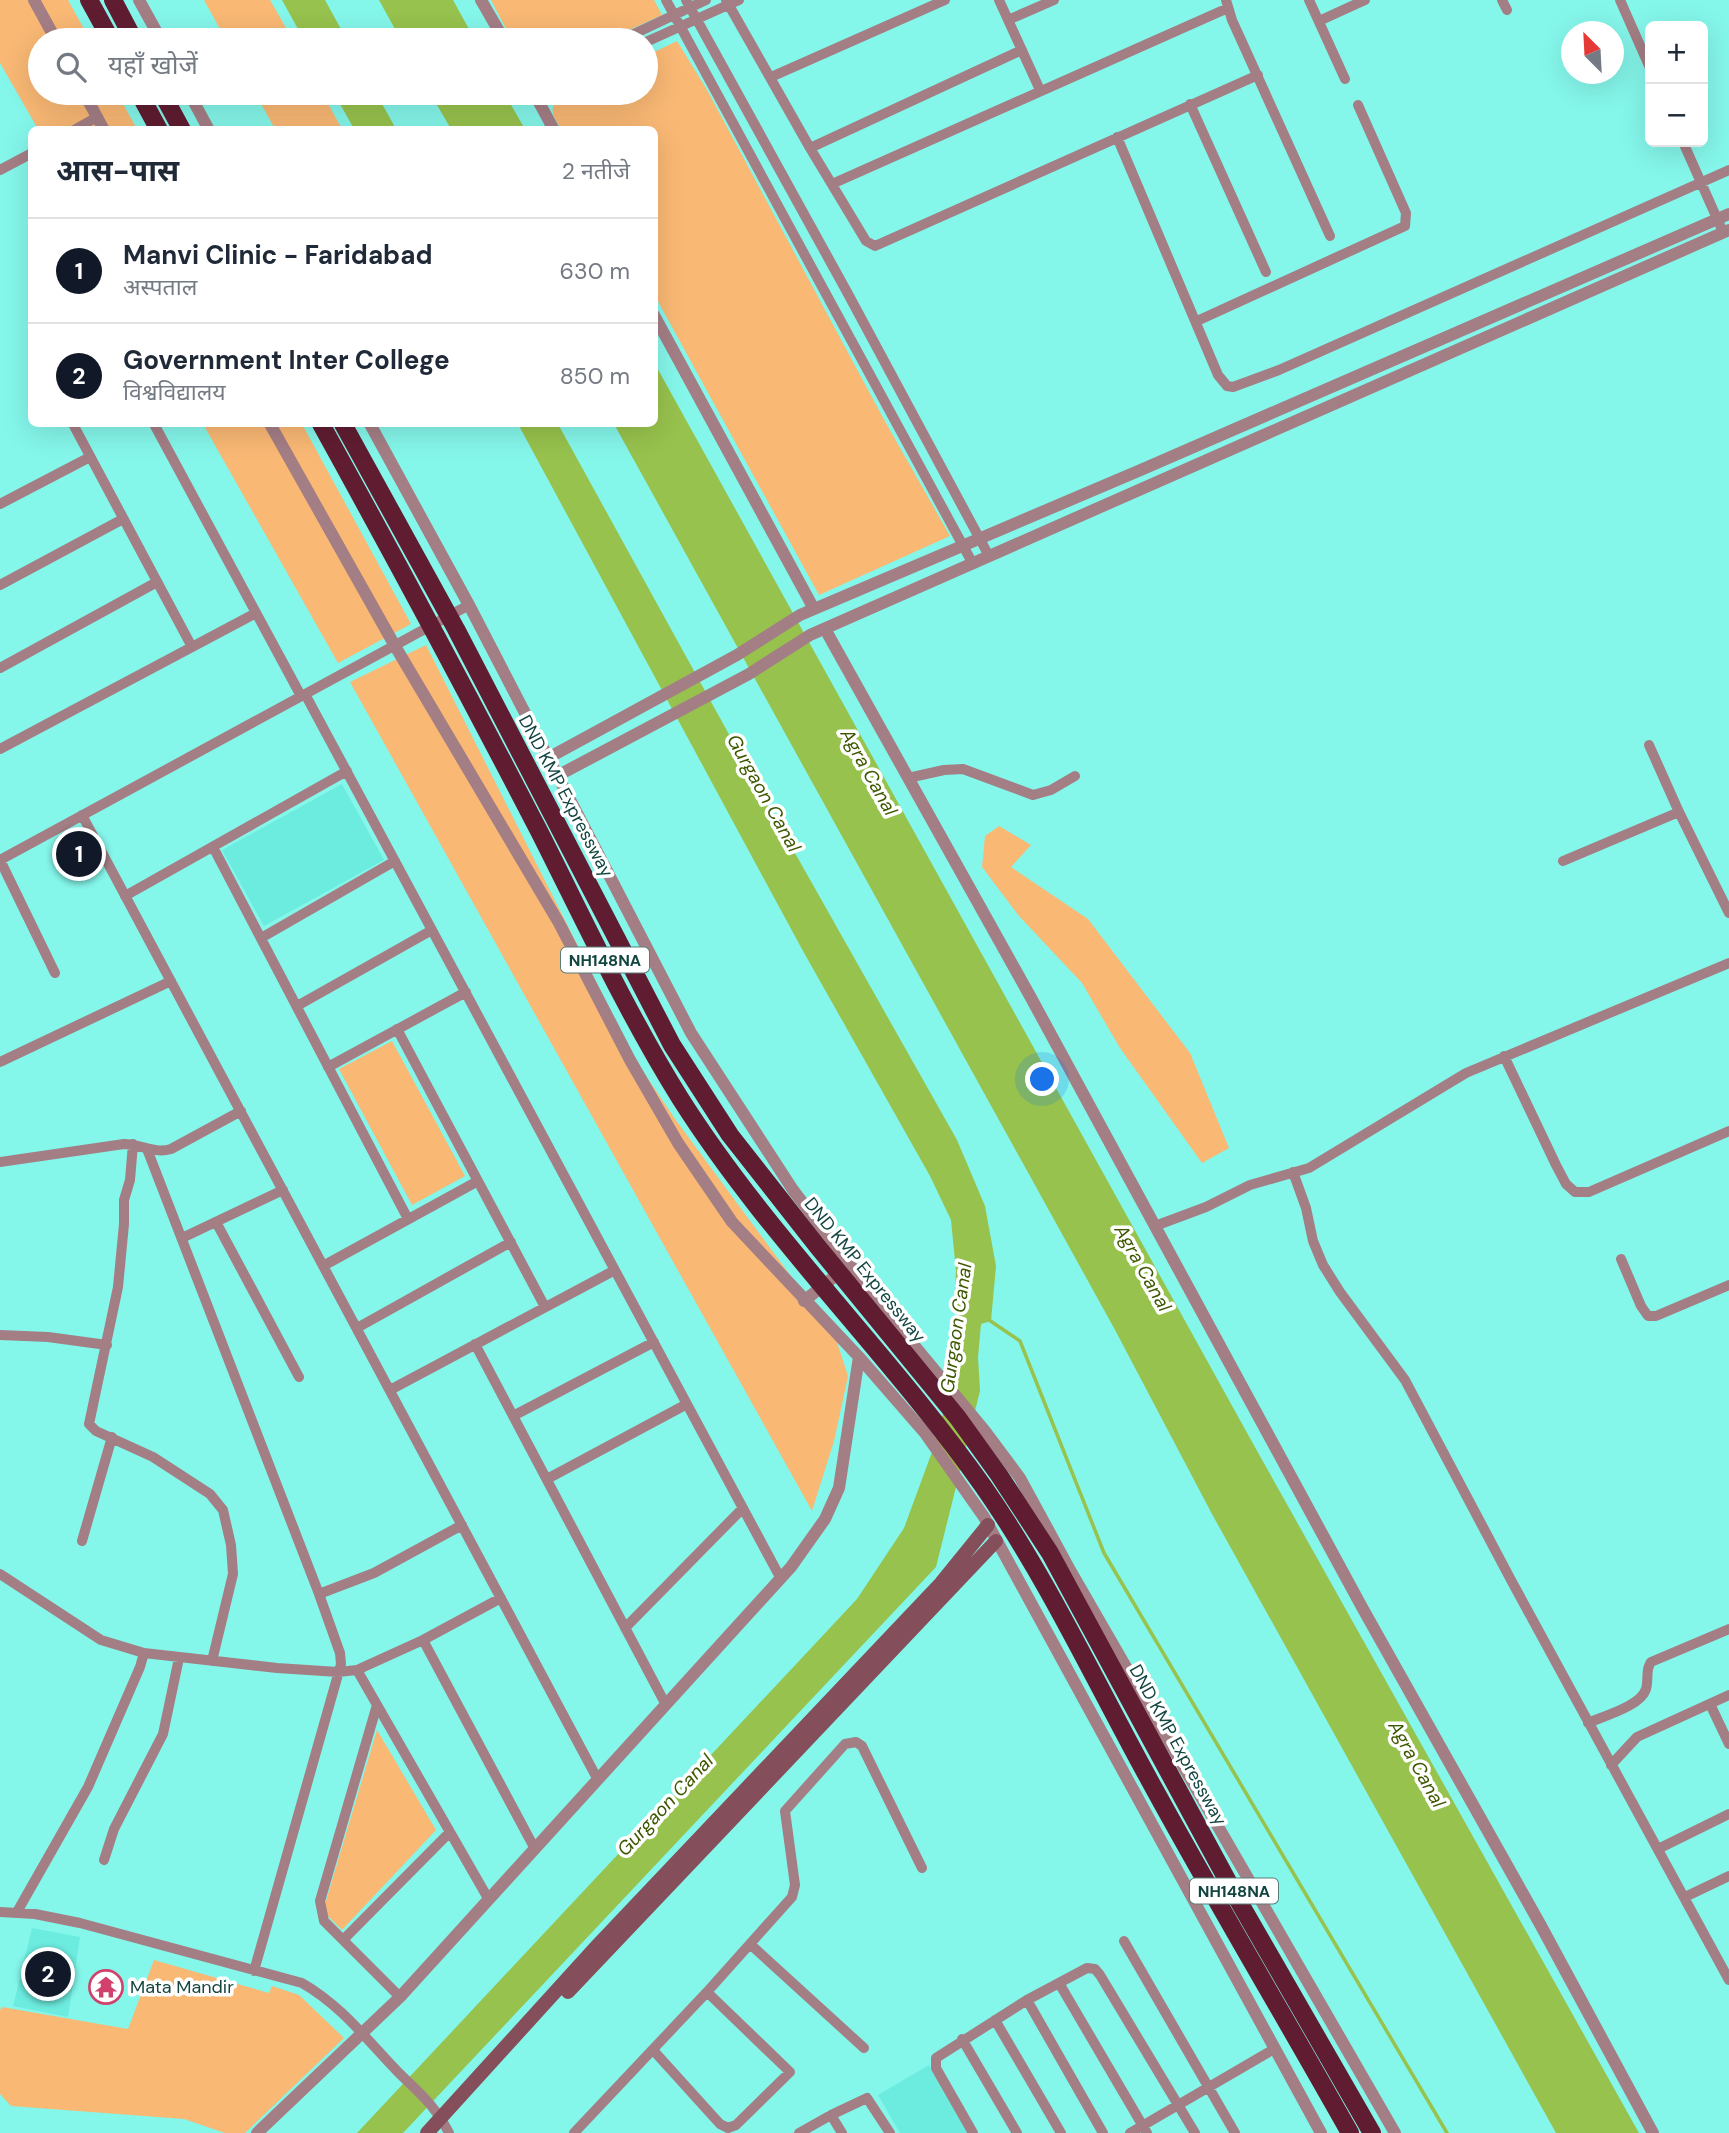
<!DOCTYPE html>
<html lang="hi">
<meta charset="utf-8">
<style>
body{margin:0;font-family:"DM Sans","Noto Sans Devanagari",sans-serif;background:#f2f2f3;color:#1f2937}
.controls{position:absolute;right:21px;top:21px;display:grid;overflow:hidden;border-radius:10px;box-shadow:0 7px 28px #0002}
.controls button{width:63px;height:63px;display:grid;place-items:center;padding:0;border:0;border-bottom:2px solid #e0e1e3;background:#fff;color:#1f2937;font:35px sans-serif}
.compass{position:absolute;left:1561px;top:21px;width:63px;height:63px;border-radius:50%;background:#fff;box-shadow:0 7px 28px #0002;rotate:336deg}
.you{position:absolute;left:1043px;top:1080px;width:24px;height:24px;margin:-18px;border:5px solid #fff;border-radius:50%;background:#1a73e8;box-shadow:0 0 0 10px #1a73e833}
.badge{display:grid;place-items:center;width:46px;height:46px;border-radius:50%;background:#111827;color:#fff;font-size:23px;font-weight:700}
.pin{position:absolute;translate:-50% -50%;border:4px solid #fff;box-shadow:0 2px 7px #0006}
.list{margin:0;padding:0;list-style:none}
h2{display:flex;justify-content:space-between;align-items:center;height:91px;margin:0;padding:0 28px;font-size:30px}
h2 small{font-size:23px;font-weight:400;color:#747a83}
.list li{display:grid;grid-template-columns:46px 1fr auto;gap:21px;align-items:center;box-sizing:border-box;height:105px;padding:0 28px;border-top:2px solid #e0e1e3}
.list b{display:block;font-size:26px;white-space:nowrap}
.list p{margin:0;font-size:23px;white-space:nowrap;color:#747a83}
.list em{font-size:23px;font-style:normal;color:#747a83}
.icon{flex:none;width:38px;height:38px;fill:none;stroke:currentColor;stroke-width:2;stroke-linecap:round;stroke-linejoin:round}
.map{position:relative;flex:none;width:1729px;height:2133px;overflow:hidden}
.search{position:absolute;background:#fff;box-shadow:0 7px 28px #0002;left:28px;top:28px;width:630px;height:77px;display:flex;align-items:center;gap:18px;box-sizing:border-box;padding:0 24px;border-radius:38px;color:#747a83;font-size:26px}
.panel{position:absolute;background:#fff;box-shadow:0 7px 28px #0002;left:28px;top:126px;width:630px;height:301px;border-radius:10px}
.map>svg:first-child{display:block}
.built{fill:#6cecdf}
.green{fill:#f9b874}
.water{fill:#97c24d}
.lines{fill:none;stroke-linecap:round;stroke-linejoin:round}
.stream{stroke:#97c24d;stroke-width:3.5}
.minor{stroke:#a47e85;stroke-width:10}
.tertiary{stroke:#a47e85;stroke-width:12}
.secondary{stroke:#844f5a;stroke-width:14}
.trunk{stroke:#601d31;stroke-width:18}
.labels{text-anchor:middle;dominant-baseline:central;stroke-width:7;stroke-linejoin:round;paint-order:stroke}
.shield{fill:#fff;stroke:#5a7d7a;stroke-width:2}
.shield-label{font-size:16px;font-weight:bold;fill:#134541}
.street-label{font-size:18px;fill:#134541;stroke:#fff}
.poi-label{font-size:18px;fill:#134541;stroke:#fff;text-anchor:start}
.water-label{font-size:19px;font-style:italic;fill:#3e5800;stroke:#fff}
</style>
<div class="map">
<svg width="1729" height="2133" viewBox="0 0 1729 2133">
<rect width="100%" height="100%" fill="#85f6ea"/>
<path class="built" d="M342,784L384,860L264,926L222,850Z
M32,1928L80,1937L68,2017L13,2006Z
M929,2065L968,2133H900L878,2095Z"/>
<path class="green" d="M0,0H68L90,40H40V93H117L137,129H38L0,63Z
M204,0H270L293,40H226Z
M491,0H654L662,15L607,40H512Z
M677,41L707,90L882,416L950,536L819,595L655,296L654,130L561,129C551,112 548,109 563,93H646V56Z
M255,93H322L342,129H275Z
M203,424H302L411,624L338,663Z
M426,645L636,1061L675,1119L835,1336L848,1376L834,1441L812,1511L350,682Z
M999,826L1031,845L1011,867L1088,919L1190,1053L1229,1148L1202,1163L1120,1048L1082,983L1019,916L982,867L985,836Z
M392,1041L465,1176L412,1205L339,1069Z
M377,1730L436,1830L342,1930L323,1911Z
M154,1960L269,1993L272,1986L299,1995L344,2038L245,2133H225L184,2119L11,2106L0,2094V2010L2,2007L128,2029Z"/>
<path class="water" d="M282,0H325L347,40H304Z
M379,0H453L475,40H401Z
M334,93H376L396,129H354Z
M430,93H504L525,129H451Z
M655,364L1256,1449L1639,2133H1556L1212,1514L1114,1328L614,424H654Z
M518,424H558L769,807L957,1140L985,1206L996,1266L991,1321L981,1324L978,1357L980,1391L936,1567L403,2133H357L857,1599L904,1528L932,1452L949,1393L962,1330L954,1305L956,1271L951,1220L930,1176L803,951Z"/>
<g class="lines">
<path class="stream" d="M989,1320L1020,1341L1104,1553L1447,2133"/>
<path class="minor" d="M666,0L973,564
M686,0L847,292L989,556
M726,0L810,148L866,241L875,246L1258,75
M999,0L1040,90
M1226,0L1232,20L1330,236
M1309,0L1345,79
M1502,0L1507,10
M1620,0L1650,68
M1008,20L1054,0
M1319,21L1365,0
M621,40L706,0
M646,42L739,0
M771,77L945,0
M1190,104L1266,272
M74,130L97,117
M1117,137L1218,375L1227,386L1233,387L1279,370L1729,170
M1683,142L1723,232
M810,148L1022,50
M0,170L32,153
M832,184L1228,8
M1197,321L1405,226L1406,213L1358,105
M154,424L301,696
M74,426L192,647
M0,504L90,457
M0,585L123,519
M0,668L157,582
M305,694L781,1579
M1649,745L1679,812L1729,913
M0,749L256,613
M908,778L944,770L963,769L1033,795L1051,790L1075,776
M82,815L598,1780
M213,847L408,1219
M0,860L469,605
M0,860L55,973
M1563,861L1679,812
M125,896L347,771
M261,938L395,861
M297,1006L432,930
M397,1029L545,1307
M1504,1056L1556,1165L1566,1184L1575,1192H1589L1729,1131
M0,1062L171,981
M328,1067L466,992
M133,1144L130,1180L124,1200V1224L118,1287L89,1424L96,1431L153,1457L210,1494L223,1510L231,1545L233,1574L212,1661
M147,1149L319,1594L340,1653L341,1664L254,1971
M0,1162L124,1144C141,1144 154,1154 171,1149L241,1111
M1293,1172L1306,1208L1313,1241L1323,1265L1340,1292L1405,1380L1511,1580L1729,1980
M216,1222L299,1377
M1155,1226L1206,1207L1250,1185L1309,1168L1466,1073L1729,963
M182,1238L283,1190
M1621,1259L1641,1306L1648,1316H1656L1729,1285
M323,1266L478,1181
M357,1328L511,1242
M0,1335L48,1337L107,1345
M475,1344L666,1705
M390,1390L615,1270
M513,1416L654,1342
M547,1479L687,1404
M82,1541L112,1437
M0,1574L101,1640L144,1653L277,1668L338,1672L357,1670L423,1640L501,1598
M319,1594L374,1573L462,1525
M625,1628L743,1508
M423,1640L535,1849
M357,1670L489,1900
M1710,1704L1729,1744
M377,1705L320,1901L324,1921L400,1997
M1588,1723C1604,1716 1641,1706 1646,1689C1649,1679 1645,1670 1651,1662L1729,1629
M1611,1765L1637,1737L1729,1695
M1658,1849L1729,1814
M104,1860L114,1829L163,1734L179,1658
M1685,1897L1729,1876
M0,1912L35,1914L80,1923L302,1983C342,2006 366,2039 397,2071C419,2093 435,2105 449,2133
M17,1912L88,1787L140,1667L144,1653
M343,1940L450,1832
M1124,1941L1235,2133
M750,1944L864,2048
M1059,1983L1147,2133
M1027,2000L1103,2133
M995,2020L1061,2133
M962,2039L1017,2133
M653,2050L720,2124L728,2128L736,2125L790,2072L707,1992
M831,2115L842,2133
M574,2133L707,1992L792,1897L795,1885L785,1811L845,1744L856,1742L862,1746L922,1868
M799,2133L831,2115L867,2098L890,2133
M973,2133L936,2068V2058L1027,2000L1087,1968L1095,1969L1100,1975L1195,2133
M1130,2133L1274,2049"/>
<path class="tertiary" d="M34,0L56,40
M139,0L161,40
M481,0L504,40
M84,93L104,130
M189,93L209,130
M534,93L554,130
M654,315L814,609
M270,424L395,646L559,923L630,1060L678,1143L732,1222L859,1357L925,1433L984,1517L1321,2133
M370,424L469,605L691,1033L793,1190L880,1304L985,1431L1020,1478L1070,1570L1395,2133
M825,629L1030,996L1363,1609L1540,1924L1653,2133
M548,758L737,655L800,615L1143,469L1729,214
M557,776L749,674L810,635L1729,230
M804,1301L845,1268
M257,2133L400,1997L791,1567L825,1519L839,1488L859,1357"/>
<path class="secondary" d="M568,1992L996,1541
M427,2133L596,1947L941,1583L988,1525"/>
<path class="trunk" d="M89,0L111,40
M113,0L134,40
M139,93L159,130
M162,93L182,130
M321,424C395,558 468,694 539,831C584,920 627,1013 680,1098C768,1237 888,1352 983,1486C1050,1582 1099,1690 1156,1792C1219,1907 1286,2019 1350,2133
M343,424L456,629L672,1045L730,1135L818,1247L958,1418L999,1475L1050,1553L1238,1900L1372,2133"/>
</g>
<defs>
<g id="temple-ring" transform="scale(1.75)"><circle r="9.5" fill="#fff" stroke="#d0426c" stroke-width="1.5"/><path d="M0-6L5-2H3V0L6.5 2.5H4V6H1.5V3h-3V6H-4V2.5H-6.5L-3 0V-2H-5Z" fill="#d0426c"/></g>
</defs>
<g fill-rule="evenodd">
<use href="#temple-ring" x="106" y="1987"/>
</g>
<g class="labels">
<g class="shield">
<rect x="561" y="947.5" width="88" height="25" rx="5"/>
<rect x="1190" y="1878.5" width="88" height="25" rx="5"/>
</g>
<g class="shield-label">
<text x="605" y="960">NH148NA</text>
<text x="1234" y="1891">NH148NA</text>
</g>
<g class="street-label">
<text transform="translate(566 796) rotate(62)">DND KMP Expressway</text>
<text transform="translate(865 1270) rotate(51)">DND KMP Expressway</text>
<text transform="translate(1178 1745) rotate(61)">DND KMP Expressway</text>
</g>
<g class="poi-label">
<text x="130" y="1987">Mata Mandir</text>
</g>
<g class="water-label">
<text transform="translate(869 772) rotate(61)">Agra Canal</text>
<text transform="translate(764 793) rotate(61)">Gurgaon Canal</text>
<text transform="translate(1143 1268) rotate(61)">Agra Canal</text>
<text transform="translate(956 1328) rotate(-82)">Gurgaon Canal</text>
<text transform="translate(1417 1764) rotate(61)">Agra Canal</text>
<text transform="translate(665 1805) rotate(-47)">Gurgaon Canal</text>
</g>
</g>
</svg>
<div class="controls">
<button>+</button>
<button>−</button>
</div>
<svg class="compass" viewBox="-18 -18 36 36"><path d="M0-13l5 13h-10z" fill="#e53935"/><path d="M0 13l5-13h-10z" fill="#747a83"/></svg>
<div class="you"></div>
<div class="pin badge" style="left:79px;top:854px">1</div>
<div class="pin badge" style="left:48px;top:1974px">2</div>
<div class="search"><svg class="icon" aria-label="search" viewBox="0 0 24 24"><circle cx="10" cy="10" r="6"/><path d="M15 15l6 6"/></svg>यहाँ खोजें</div>
<section class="panel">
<h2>आस-पास<small>2 नतीजे</small></h2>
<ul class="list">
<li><span class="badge">1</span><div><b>Manvi Clinic - Faridabad</b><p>अस्पताल</p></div><em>630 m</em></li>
<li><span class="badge">2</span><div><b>Government Inter College</b><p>विश्वविद्यालय</p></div><em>850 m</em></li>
</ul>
</section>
</div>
